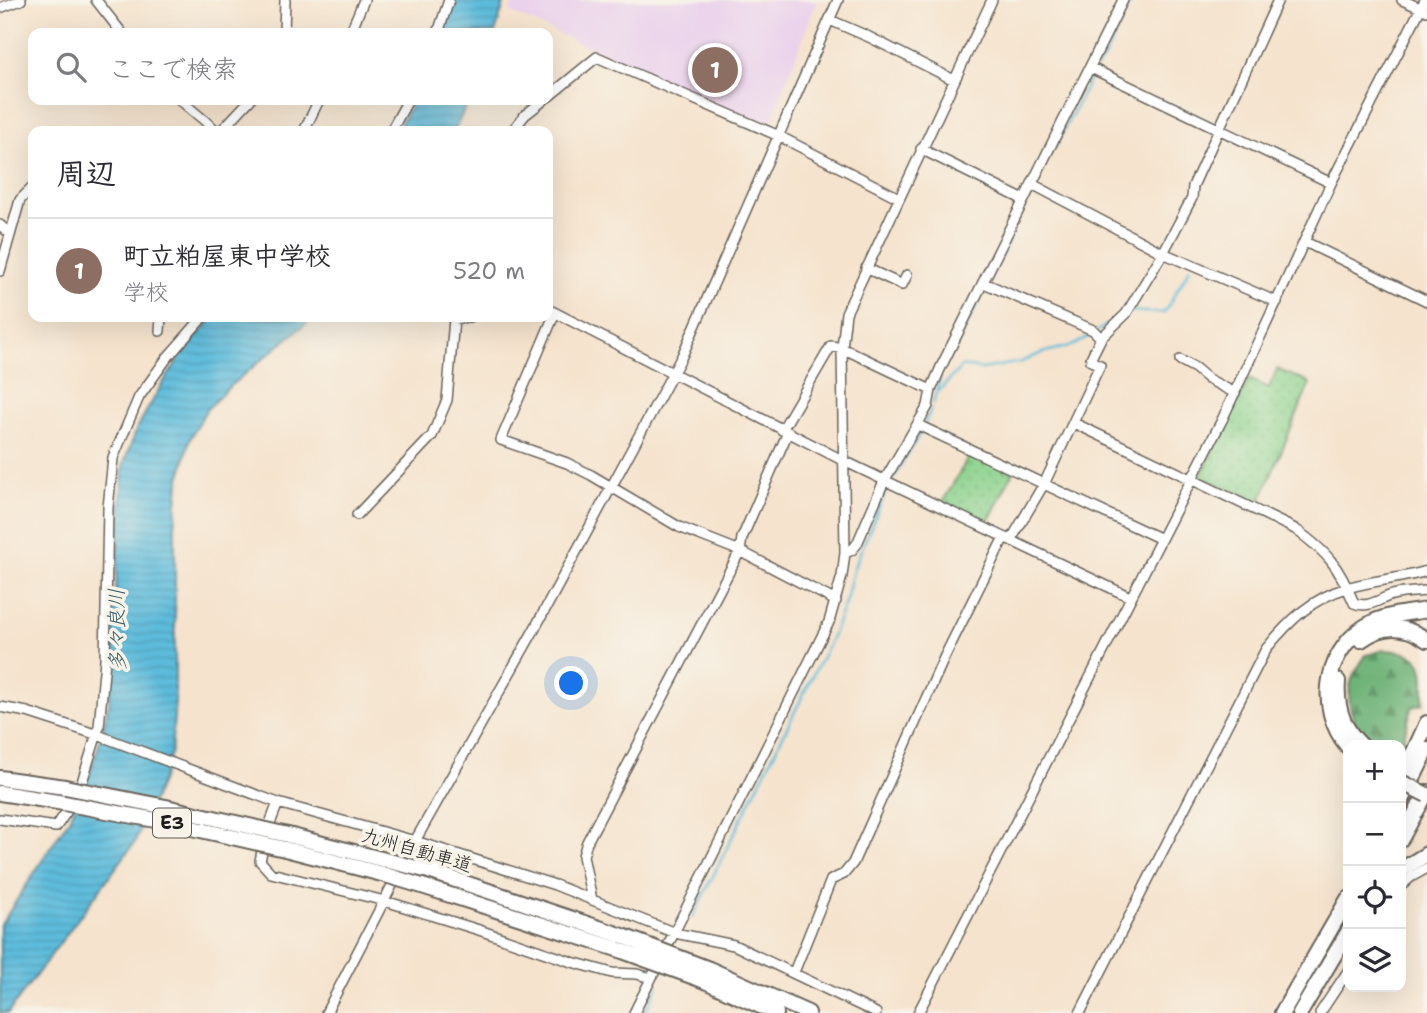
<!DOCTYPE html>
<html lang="ja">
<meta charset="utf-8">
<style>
body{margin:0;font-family:"Shantell Sans","Klee One",sans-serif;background:#f2f2f3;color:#2b2b33}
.controls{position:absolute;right:21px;bottom:21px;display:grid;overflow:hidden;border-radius:14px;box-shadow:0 7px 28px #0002}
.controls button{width:63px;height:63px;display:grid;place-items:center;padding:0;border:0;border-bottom:2px solid #e1e1e2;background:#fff;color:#2b2b33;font:35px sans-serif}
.you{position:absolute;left:572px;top:684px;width:24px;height:24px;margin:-18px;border:5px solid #fff;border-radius:50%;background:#1a73e8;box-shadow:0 0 0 10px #1a73e833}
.badge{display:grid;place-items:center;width:46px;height:46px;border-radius:50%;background:#d1495b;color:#fff;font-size:23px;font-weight:700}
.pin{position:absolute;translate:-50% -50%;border:4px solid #fff;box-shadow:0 2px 7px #0006}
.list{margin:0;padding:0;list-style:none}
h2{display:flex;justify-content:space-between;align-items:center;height:91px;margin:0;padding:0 28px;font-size:30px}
h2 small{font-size:23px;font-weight:400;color:#7c7c81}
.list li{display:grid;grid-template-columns:46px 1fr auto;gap:21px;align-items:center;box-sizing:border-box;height:105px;padding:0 28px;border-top:2px solid #e1e1e2}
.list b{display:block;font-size:26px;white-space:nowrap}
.list p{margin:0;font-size:23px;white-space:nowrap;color:#7c7c81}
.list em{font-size:23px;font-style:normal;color:#7c7c81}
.icon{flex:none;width:38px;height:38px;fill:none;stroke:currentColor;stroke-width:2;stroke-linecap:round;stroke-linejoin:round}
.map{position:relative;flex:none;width:1427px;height:1013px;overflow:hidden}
.search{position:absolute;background:#fff;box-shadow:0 7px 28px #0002;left:28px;top:28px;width:525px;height:77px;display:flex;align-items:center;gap:18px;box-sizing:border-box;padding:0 24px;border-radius:14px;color:#7c7c81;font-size:26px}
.panel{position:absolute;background:#fff;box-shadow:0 7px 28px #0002;left:28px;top:126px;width:525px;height:196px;border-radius:14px}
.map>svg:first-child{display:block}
.built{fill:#ead1ec}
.grass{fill:url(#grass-dots);stroke:#537654;stroke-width:2}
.forest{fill:url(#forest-firs);stroke:#46684a;stroke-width:2}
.water{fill:url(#water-rules);stroke:#3c6c7c;stroke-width:2}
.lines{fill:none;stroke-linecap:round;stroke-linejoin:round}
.stream{stroke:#5dbbdb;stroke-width:2.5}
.minor-casing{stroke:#68625a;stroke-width:12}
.highway-casing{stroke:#68625a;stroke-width:18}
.minor{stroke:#fff;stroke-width:9}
.highway{stroke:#fff;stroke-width:14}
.highway-bridge-casing{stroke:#68625a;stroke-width:18;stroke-linecap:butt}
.highway-bridge{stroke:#fff;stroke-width:14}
.labels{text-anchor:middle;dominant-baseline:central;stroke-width:7;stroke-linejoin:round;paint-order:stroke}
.shield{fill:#f7f3e8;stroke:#5e5c59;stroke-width:2}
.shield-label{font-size:18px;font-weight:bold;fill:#1c1c1c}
.street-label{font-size:19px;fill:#1c1c1c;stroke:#f7f3e8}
.water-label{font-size:21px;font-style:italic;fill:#365c68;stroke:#f7f3e8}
</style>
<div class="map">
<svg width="1427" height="1013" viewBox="0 0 1427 1013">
<defs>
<pattern id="grass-dots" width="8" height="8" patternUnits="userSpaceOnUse" patternTransform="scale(1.75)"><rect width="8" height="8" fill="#8ad18c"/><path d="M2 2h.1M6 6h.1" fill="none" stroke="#76b378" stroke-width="1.8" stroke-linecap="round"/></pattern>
<pattern id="forest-firs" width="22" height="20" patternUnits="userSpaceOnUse" patternTransform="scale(1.75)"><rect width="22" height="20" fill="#6fb378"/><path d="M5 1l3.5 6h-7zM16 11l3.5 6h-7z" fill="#5a9162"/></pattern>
<pattern id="water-rules" width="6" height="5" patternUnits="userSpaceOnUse" patternTransform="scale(1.75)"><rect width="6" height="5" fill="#5dbbdb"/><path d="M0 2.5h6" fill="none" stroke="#50a0bb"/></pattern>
</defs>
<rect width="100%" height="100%" fill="#f7f3e8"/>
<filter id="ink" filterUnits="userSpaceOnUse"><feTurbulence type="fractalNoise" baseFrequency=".0143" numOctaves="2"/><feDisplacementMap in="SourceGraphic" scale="14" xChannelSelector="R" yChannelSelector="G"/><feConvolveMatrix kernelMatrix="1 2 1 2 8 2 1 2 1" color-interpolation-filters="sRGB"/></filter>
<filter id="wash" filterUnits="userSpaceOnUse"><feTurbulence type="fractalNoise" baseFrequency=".00686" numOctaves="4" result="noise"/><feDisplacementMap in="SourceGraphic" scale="28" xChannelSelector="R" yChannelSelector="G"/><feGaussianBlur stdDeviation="1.57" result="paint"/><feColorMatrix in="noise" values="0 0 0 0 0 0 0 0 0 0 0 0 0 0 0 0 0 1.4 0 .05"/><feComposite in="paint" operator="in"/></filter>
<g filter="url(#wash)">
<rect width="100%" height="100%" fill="#f5e3cd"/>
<path class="built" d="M513,0H817L769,128L510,12Z"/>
<path class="grass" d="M1277,369L1310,383L1260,502L1200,477L1249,379L1269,388Z
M972,451L1013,472L987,524L942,503Z"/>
<path class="forest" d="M1384,650C1427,652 1425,666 1423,704L1412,707L1403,740L1397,745C1392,745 1385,746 1380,745C1354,739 1344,702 1352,679C1355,671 1361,663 1366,655Z"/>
<path class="water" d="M452,0H505L495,33H441Z
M414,100H469L454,131H396Z
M214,317H314L230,386L206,410L189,441L179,483L175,526V704L171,752L164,775L135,842L8,1013H0V926L69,819L86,783L98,748L109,704L123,466L137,428L161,386L185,350Z"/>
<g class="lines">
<path class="stream" d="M1097,67L1105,56L1131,0
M1055,148L1093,73
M1129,311L1164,313L1190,268
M1098,331L1116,318
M957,345L1013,232
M939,391L962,366L982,369L1021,362L1042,353L1074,345L1093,334
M933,403L940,379
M892,480L922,430L931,409
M692,918L832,637L846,600L854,567L888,486
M645,1013L658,986"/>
</g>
</g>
<g filter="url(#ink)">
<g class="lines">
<g class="minor-casing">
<path id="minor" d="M96,0L122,33
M1402,0L1427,11
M0,8L21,0
M830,20L869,37L954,80
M284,33L285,0
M350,33L364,0
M438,33L449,0
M1091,68L1331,183
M548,97L597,57L779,136L899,198
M180,100L217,131
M221,131L250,100
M304,131L319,100
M391,131L408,100
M512,131L525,115L544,100
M921,149L1024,200
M1032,184L1163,253L1277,302
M0,225L9,233
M1305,242L1427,301
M866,268L902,285L907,275
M0,271L20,200L33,187
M984,283L1093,330L1101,338
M548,309L844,461L1130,597
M555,313L501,440L567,463L591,475L679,527L740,551L836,601
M160,331L161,317
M1180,360L1195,368L1208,379L1235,393
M1074,423L1295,529C1328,553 1338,565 1354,603C1368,609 1379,599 1392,595C1403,592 1416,592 1427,591
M918,425L1161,539
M782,430L831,346L842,348L931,390
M357,515L432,436L447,400L454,319L469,317
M1011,540L1045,482L1100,365L1091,361V358L1101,338L1126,314L1163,253L1192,198L1193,186L1278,0
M845,553L852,550L857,544L884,481L928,406L931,390L941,367L1123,0
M0,707L27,712L98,735L278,803L415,841L555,885L675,933L734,945L876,1013
M278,803L265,836L260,861L271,873L385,901L479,930L572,962L612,973L637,974L651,978
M0,819L56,827L67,811L82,782L99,727L105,660L108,508L113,458L139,397L167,358L203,317
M1401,886L1411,877L1427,868
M592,900L583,856L587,842L740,551L742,538L788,432
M794,972L831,880L844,874L853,863L944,658L1004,537
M326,1013L415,841L534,630L682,356L838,0
M634,1013L829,622L842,576L845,553L842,348L846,313L992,0
M918,1013L1222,420L1331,183L1425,0
M1080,1013L1266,649C1289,621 1312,598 1347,588C1373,580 1401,579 1427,571
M1320,1013L1348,971"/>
</g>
<g class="highway-casing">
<path id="highway" d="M1361,640C1384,624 1404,624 1427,640
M1338,681C1336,706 1342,728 1361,745
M1348,747C1314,707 1326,645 1373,622C1389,614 1410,613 1427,610
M0,778L65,787
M1401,780L1427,723
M0,793L58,802
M1401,802L1427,750
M288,835L389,861
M1401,839L1427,792
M285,849L382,874
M1401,870L1427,854
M429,871L623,936
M422,886L617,949
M709,969L808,1013
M705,981L776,1013
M1282,1013L1348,899
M1300,1013L1348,932"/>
</g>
<use href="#minor" class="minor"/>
<use href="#highway" class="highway"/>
<g class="highway-bridge-casing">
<path id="highway-bridge" d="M1401,782L1427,795
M65,787L166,807L288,835
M58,802L161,821L285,849
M389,861L429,871
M382,874L422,886
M623,936L709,969
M617,949L705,981"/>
</g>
<use href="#highway-bridge" class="highway-bridge"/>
</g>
</g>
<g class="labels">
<rect class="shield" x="153" y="808.5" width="38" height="29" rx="5"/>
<g class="shield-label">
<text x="172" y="823">E3</text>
</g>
<g class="street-label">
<text transform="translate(417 850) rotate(16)">九州自動車道</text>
</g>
<g class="water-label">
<text transform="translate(117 630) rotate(-91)">多々良川</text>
</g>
</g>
</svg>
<div class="controls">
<button>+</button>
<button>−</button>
<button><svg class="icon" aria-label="locate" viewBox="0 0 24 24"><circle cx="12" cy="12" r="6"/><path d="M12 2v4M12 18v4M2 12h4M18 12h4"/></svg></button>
<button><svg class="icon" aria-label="layers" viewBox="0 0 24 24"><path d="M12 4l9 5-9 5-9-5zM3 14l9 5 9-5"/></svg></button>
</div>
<div class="you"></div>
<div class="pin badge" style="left:715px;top:70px;background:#8d6e63">1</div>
<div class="search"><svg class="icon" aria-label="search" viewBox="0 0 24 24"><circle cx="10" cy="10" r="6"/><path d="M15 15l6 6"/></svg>ここで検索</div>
<section class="panel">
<h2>周辺<small></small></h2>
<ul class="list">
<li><span class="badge" style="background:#8d6e63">1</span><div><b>町立粕屋東中学校</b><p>学校</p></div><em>520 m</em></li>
</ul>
</section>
</div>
